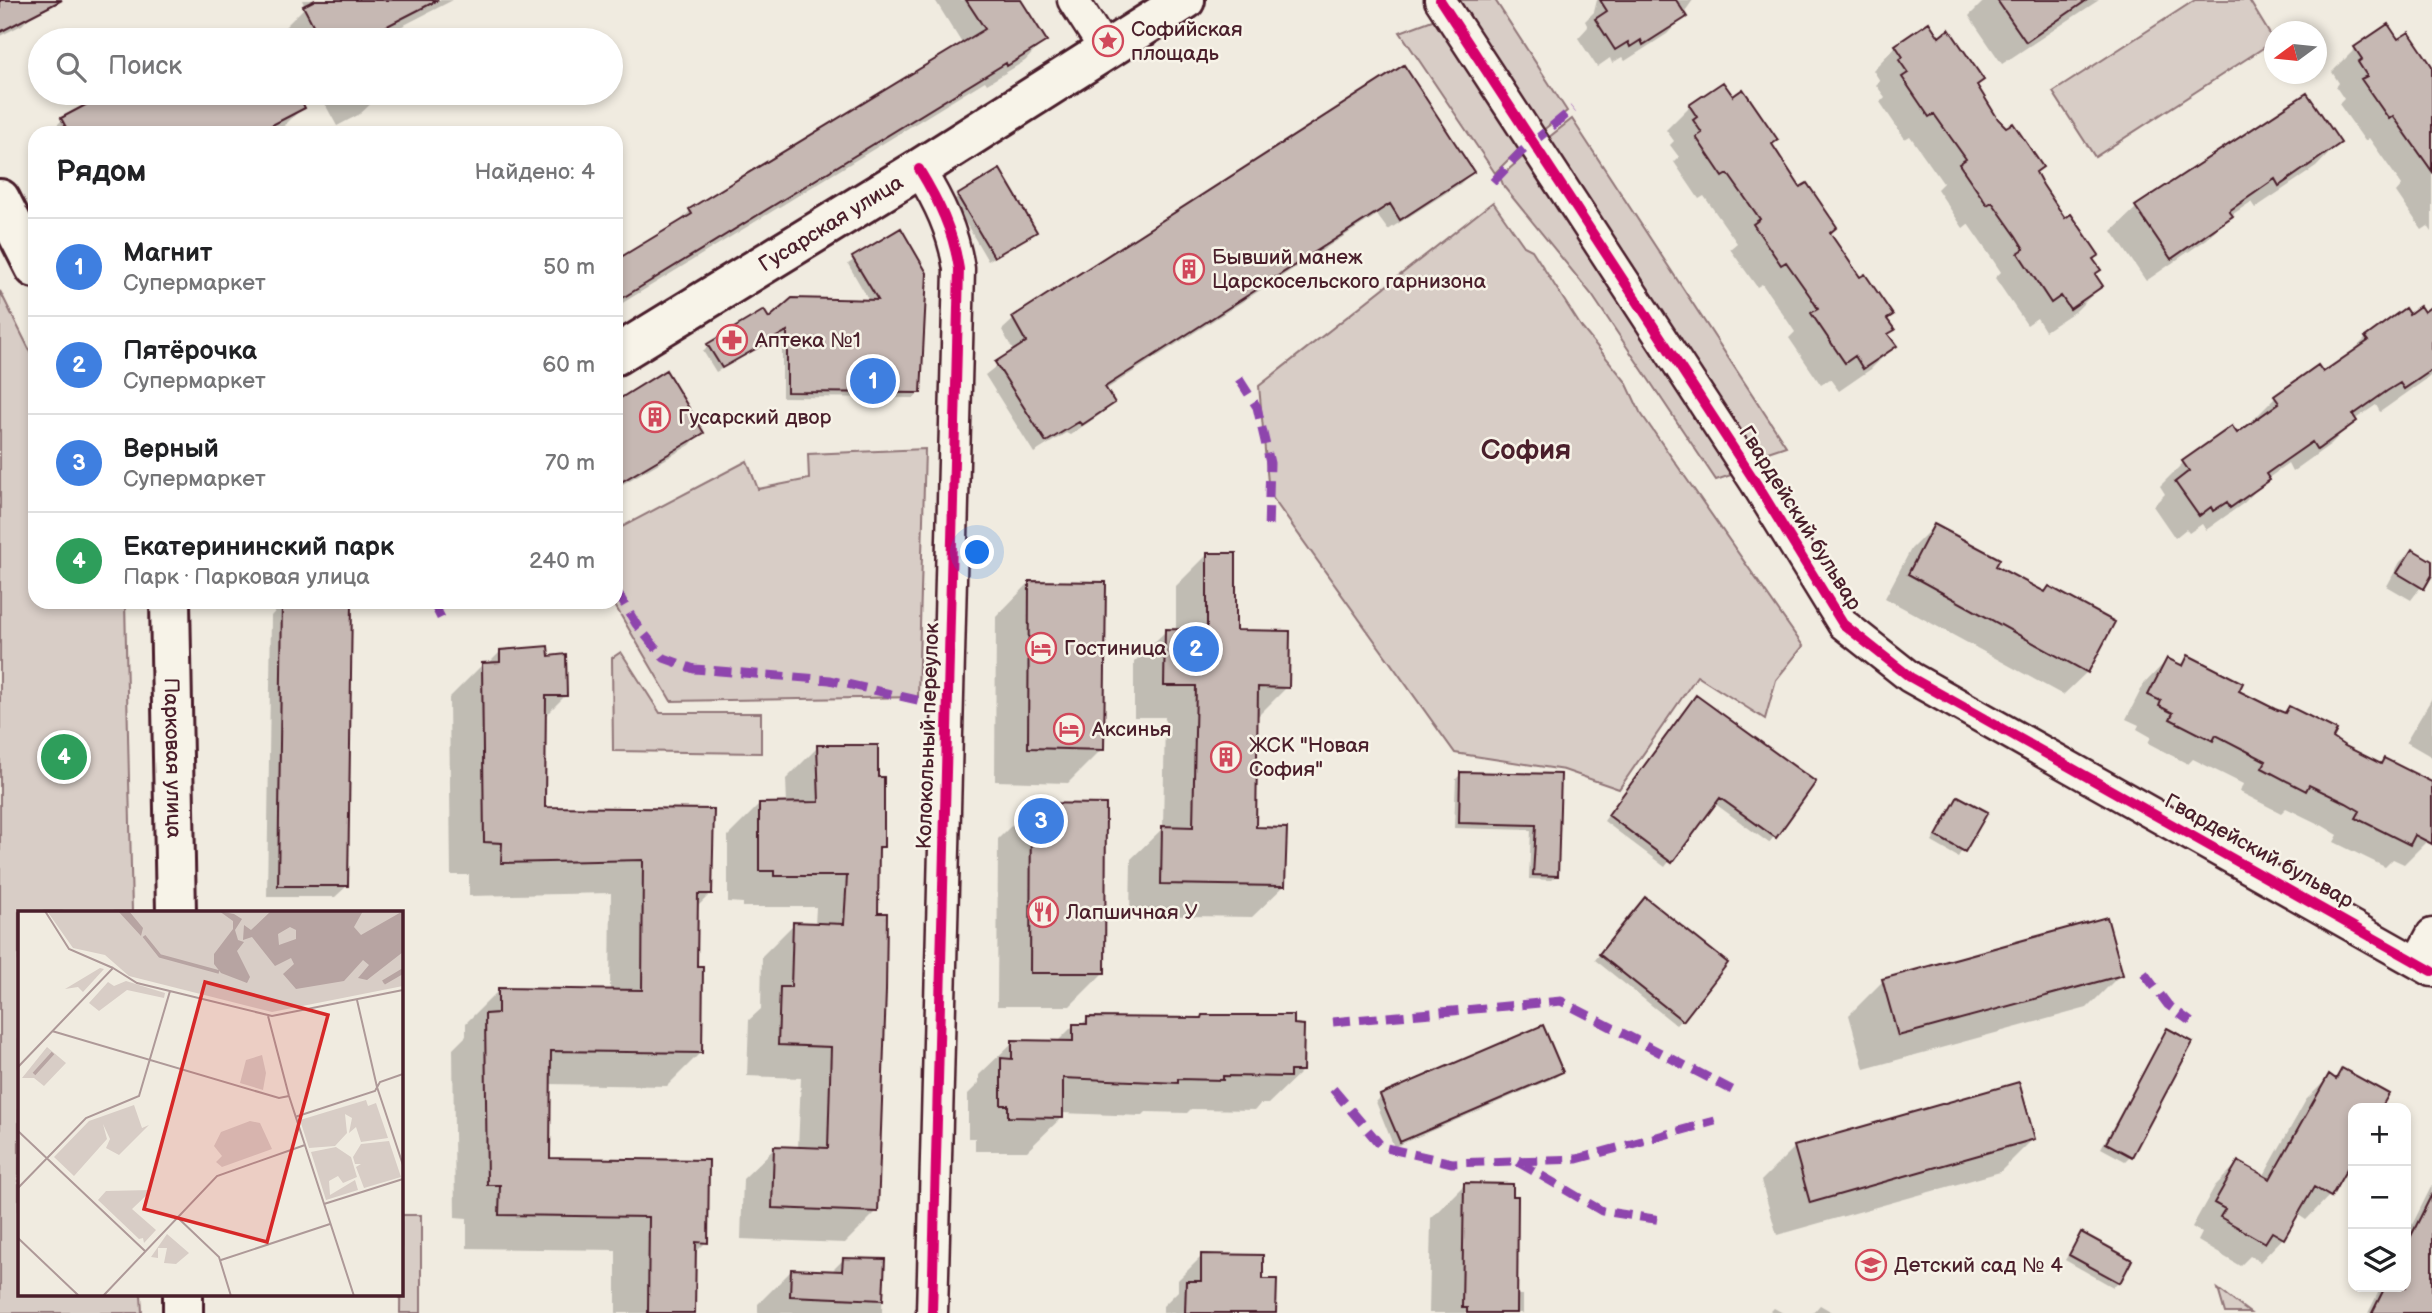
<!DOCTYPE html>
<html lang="ru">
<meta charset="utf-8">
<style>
body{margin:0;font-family:"Balsamiq Sans",sans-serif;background:#f2f2f2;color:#202124}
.controls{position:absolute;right:21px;bottom:21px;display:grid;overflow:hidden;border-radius:14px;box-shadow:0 4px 10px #0003}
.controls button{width:63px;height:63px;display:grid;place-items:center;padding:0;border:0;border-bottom:2px solid #e0e0e0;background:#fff;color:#202124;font:35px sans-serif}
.compass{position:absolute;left:2264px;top:21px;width:63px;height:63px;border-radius:50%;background:#fff;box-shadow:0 4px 10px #0003;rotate:255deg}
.you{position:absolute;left:978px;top:553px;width:24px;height:24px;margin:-18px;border:5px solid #fff;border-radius:50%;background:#1a73e8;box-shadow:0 0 0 10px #1a73e833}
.badge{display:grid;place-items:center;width:46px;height:46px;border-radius:50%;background:#d1495b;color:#fff;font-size:23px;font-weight:700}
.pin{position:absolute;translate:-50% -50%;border:4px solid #fff;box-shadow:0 2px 7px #0006}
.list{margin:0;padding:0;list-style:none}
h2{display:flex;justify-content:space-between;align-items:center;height:91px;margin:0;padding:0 28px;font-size:30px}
h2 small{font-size:23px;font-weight:400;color:#757577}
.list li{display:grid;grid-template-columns:46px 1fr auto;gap:21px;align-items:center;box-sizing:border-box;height:98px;padding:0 28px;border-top:2px solid #e0e0e0}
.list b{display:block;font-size:26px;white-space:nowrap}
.list p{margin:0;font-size:23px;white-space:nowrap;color:#757577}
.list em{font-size:23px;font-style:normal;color:#757577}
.icon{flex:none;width:38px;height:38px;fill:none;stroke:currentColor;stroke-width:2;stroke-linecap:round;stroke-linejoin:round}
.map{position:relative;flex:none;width:2432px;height:1313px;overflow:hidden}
.search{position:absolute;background:#fff;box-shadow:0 4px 10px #0003;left:28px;top:28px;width:595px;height:77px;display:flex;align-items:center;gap:18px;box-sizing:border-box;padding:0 24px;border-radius:38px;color:#757577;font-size:26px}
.panel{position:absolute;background:#fff;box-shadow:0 4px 10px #0003;left:28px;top:126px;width:595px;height:483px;border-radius:21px}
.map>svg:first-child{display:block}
.green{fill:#d8cdc6;stroke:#917678;stroke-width:2}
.shadow{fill:#0003}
.building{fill:#c6b8b3;stroke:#4a1f2b;stroke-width:2}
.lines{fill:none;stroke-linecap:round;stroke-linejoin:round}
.street-casing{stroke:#4a1f2b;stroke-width:35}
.secondary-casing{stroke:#4a1f2b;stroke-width:44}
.street{stroke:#f7f3e8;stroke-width:30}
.secondary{stroke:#f7f3e8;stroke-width:38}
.quiet{stroke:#8e44ad;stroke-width:9;stroke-dasharray:18 9;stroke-linecap:butt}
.cycleway-casing{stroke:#f7f3e8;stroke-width:15}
.cycleway{stroke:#d6006c;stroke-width:10}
.labels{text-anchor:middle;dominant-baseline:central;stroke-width:5;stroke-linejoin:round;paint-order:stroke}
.poi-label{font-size:21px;fill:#4a1f2b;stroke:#f7f3e8;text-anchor:start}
.street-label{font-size:21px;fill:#4a1f2b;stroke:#f7f3e8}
.district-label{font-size:28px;font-weight:bold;fill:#4a1f2b;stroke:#f7f3e8}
.inset-river{fill:none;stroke:#b7a4a2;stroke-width:3.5}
.inset-road{fill:none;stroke:#ae9998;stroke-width:2}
.view{fill:#d62828;fill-opacity:0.15;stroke:#d62828;stroke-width:3.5}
.inset-edge{fill:none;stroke:#4a1f2b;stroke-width:3.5}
</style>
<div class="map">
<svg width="2432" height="1313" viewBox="0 0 2432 1313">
<rect width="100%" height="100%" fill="#f0ebe0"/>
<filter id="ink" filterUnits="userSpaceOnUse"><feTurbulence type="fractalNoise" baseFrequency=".0143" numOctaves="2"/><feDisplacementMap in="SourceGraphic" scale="14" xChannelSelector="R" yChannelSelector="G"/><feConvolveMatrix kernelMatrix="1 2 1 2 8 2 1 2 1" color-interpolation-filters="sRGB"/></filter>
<g filter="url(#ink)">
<path class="green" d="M1457,0H1495L1567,111L1542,131Z
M2195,0H2249L2274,41L2095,157L2053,92Z
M1435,19L1520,148L1495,173L1400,32Z
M1572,119L1786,446L1756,456L1548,138Z
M1525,155L1734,474L1716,480L1592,295L1504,187L1500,177Z
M1493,202L1524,246L1532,250L1582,328L1626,382L1640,412L1803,646L1776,680L1765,719L1697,676L1619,789L1564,770L1455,753L1269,493L1259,386Z
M0,291L35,361V602H125L132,912H19V1294H141L142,1313H0Z
M925,449L918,697L671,701L613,602H616V530L747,461L758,489L809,479L808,454Z
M621,652L660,713H761V753L613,751L612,658Z
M401,1215H421V1313H400Z
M2218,1289L2250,1313H2225Z"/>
<path class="shadow" d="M0,0H27L34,13L22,25L0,36Z
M302,0H453L375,40H292L285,27L305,7Z
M935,0H1019L1044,41L1025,61L987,84L985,81L616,307V262L675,226L690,211L963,45Z
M1597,0H1693L1683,14L1684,16L1667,34L1625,61L1622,57L1612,63L1610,58L1597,67L1578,38L1588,27L1585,21L1594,12Z
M1985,0H2099L2002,64L1969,16Z
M1928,24L1997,120L2041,167L2034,174L2092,260L2094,275L2101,286L2077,310L2045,331L2037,318L2027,325L1995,278L2001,272L1993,260L1968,224L1963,228L1937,189L1943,183L1910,136L1905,139L1880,102L1885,97L1876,85L1880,81L1873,70L1896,46Z
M2398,41L2432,69V232L2428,226L2422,230L2396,192L2402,185L2369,138L2365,141L2339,104L2344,99L2336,87L2339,83L2332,72L2355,49Z
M1722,84L1770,146L1892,330L1887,335L1894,346L1871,369L1839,391L1830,379L1821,385L1789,338L1795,332L1787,320L1762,284L1757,287L1730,249L1737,243L1704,196L1699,199L1674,162L1679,157L1670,145L1674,141L1666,130L1690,106Z
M112,93H191L201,110L234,93L380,95L360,114L337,126L320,95L302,105L303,107L284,126L271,133H49L63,119Z
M2306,95L2339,143L2316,167L2255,208L2251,202L2230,216L2207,239L2146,281L2112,231L2136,208Z
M1472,172L1460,184L1388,230L1377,215L1105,390L1113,403L1101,414L1070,435L1066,433L1034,453L985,375L1014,352L1002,330L1014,319Z
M958,196L1035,232L988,261L953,201Z
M900,230L919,392L914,398L782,397V334L716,372L703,351L708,346L769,321L870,302L848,264Z
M2432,308V374L2428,378L2380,412L2376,405L2354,420L2331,444L2292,472L2288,464L2267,479L2244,503L2206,530L2202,524L2189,533L2186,529L2175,538L2153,506L2165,494L2160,486L2183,463L2237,436L2254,423L2252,421L2275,398L2323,375L2342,362L2366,338Z
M616,403L701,433L690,445L616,488Z
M1934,526L1994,566L2087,672L2063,695L1885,598L1911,549Z
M2412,551L2432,563V572L2411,600L2387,586L2400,562Z
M1207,555L1235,632L1287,687L1256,718L1254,829L1284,886L1252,917L1130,915L1131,859L1163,828L1165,717H1134V662L1166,631H1176V586Z
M1029,583L1102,749L1068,783L995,781L996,617Z
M282,604L347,886L335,897H267L271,616Z
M501,651L547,657L565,696L544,717V809L711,893L696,908L695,968L700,1053L667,1086L549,1084L548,1160L706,1242L694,1254V1313H616V1250L467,1248V1218L455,1217L453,1049L466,1036V1023L499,990L610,991L611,893L469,896V875H451L449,698L483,664H488Z
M2189,657L2237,691L2283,714L2289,708L2331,739L2379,765L2384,760L2432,792V831L2427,841L2404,864L2393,859L2385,867L2334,842L2338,835L2323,826L2286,808L2281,813L2240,792L2243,784L2193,759L2188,764L2148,743L2151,737L2137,729L2139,725L2126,719L2144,684L2167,660L2179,666Z
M2432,698V757L2406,742Z
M1691,703L1814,783L1769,843L1714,803L1665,867L1604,821Z
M818,747L882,847L877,852V1211L845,1243L741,1239L743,1179L775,1148L798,1149L801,1078L747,1076L749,1020L761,1009L762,956L794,924L815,925L816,907H743V903L728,902V836L759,805L787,804L786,779Z
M1461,774L1559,776L1557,875L1551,880L1529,879L1531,830L1454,828L1456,779Z
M1958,798L1985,813L1958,857L1932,842Z
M1032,805L1104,972L1070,1006H997L998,839Z
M1640,904L1682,1019L1676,1025L1595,960Z
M2121,974L2087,1008L1864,1069L1849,1015L1883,981Z
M1292,1017L1302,1071L1268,1104H1260L1255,1110L1191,1109L1187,1113L1146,1112L1142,1116L1061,1113V1118L1027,1151H975V1138H968V1094L979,1083V1075L1013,1042H1057L1074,1025H1081L1087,1019Z
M2167,1030L2130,1156L2125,1161L2101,1148Z
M2343,1070L2387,1095L2379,1108H2353V1154L2329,1196L2306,1220L2297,1214L2283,1238L2260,1262L2250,1256L2240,1266L2198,1241L2202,1233L2192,1227L2215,1186L2238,1163L2263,1177L2306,1100L2329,1077L2334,1079Z
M1561,1072L1556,1077L1394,1147L1376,1102L1381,1097Z
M2033,1139L2000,1172L1777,1235L1761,1181L1795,1147Z
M1465,1184L1515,1295H1523V1313H1429L1431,1218Z
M2432,1185V1313H2368L2381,1287H2406V1237Z
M2081,1234L2118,1282L2113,1287L2065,1260Z
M1202,1256L1261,1280L1274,1313H1163V1306L1178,1291V1280Z
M843,1260L883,1261L882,1313H758V1304L792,1270L831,1272Z
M1820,1305L1834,1313H1813Z
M1774,1308L1783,1313H1769Z"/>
<path class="building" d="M0,0H62L0,32Z
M315,0H438L360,40H321L303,6Z
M966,0H1021L1047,41L1007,66L1006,63L616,302V260L692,214L689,209L985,29Z
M1600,0H1676L1687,17L1643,45L1641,40L1630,47L1628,42L1615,50L1595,19L1607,11Z
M1997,0H2087L2026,42Z
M1929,22L1939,37L1949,29L1984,80L1977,85L1998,119L2006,127L2013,123L2043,167L2036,172L2043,185L2065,218L2071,214L2099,255L2093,259L2101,270L2095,274L2103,286L2070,309L2061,296L2051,303L2018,253L2024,249L2016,236L1992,202L1987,205L1959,164L1966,159L1934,114L1929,117L1902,77L1908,73L1899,60L1903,57L1895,45Z
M2388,24L2398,39L2409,32L2432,66V171L2393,116L2389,119L2361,79L2367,76L2358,62L2362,59L2354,47Z
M1404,65L1474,172L1400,220L1390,204L1105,387L1115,403L1082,425L1079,422L1046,442L995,362L1026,342L1012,317Z
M1723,82L1733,96L1743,89L1778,140L1772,144L1800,187L1807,183L1837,227L1830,233L1860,277L1865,274L1893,315L1887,319L1895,330L1888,334L1897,346L1863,369L1855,356L1845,363L1811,313L1818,309L1810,296L1786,262L1781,265L1753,224L1760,219L1728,174L1723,177L1696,137L1702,133L1693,120L1697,117L1689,105Z
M108,93H298L305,108L257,133H69L61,118Z
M2307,93L2341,143L2279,186L2275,179L2229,211L2233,216L2171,259L2135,206Z
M1000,169L1037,232L994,257L957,195Z
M901,228L927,273L921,393L787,392V331L722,368L707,344L764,310L769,318L792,298L878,300L852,257Z
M2420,306L2424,312L2432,306V370L2404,389L2400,383L2387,391L2353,415L2357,421L2317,450L2312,442L2266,474L2270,480L2230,508L2227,502L2213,511L2211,507L2199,516L2175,482L2189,471L2182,461L2232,426L2237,433L2279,403L2274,396L2318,365L2323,372L2368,341L2365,337L2405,308L2409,314Z
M666,370L704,433L616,485V401Z
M1934,524L2000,559L1996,566L2045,592L2049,586L2115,622L2088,673L1908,574Z
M2412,549L2432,561V575L2424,589L2397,573Z
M1207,553H1236V630L1290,631L1289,688L1258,687L1256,827L1287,828L1285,886L1161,884L1162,826L1193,827L1196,686H1164L1165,629L1207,630Z
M1029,581L1106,582L1104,750L1028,748Z
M282,602L352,603L348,886H278Z
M548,646L549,656L566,654L567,696H546L545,807L714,809L712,894H698L697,966H703L702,1053L551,1051L550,1158L709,1160L708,1243L696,1242L695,1313H648L649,1217L499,1215L500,1185H487L485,1014L498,1013V988L642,990L643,860L501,863L502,843L484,842L482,663L500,662V650Z
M2188,655L2243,683L2239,691L2275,709L2285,713L2289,706L2337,730L2333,738L2345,746L2381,764L2384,758L2432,782V844L2415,835L2410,845L2356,818L2360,811L2346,803L2309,785L2306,791L2262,768L2266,761L2216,735L2213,741L2170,719L2173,713L2159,706L2161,701L2148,695L2167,658L2183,666Z
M1696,695L1816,782L1776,838L1720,798L1672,863L1608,815Z
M817,745H878V777H884V847H879L878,913H887L886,991L878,1212L772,1208L774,1146L828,1148L831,1047L778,1045L780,987H791L793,922L844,924L847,876H774V871H759V803L819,802Z
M1460,772L1561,774L1558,876L1533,875L1536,825L1459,823Z
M1958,796L1988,812L1965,852L1936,836Z
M1031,803L1106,804L1105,973H1030Z
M1645,897L1728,963L1683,1021L1599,954Z
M2107,917L2123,975L1898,1036L1882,979Z
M1202,1015H1294V1024L1304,1025L1303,1071H1290V1077L1223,1076V1080L1178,1079V1083L1063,1078V1118L1008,1117V1105H1001V1058L1012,1059V1040L1073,1041V1024H1087V1017L1201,1018Z
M1543,1025L1563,1072L1400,1142L1380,1095Z
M2167,1028L2193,1042L2132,1157L2106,1143Z
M2342,1068L2389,1094L2381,1108H2353V1158L2331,1197L2314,1187L2284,1239L2272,1232L2265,1243L2220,1217L2225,1209L2214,1203L2238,1161L2270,1179L2329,1074L2336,1079Z
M2019,1082L2035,1139L1810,1203L1794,1146Z
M1464,1183L1513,1184V1196H1518L1517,1313H1467V1308H1462Z
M2432,1194V1313H2372L2385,1287H2406V1246Z
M2081,1232L2132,1260L2120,1283L2069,1255Z
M1201,1254L1263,1255V1279H1277L1276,1313H1185L1186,1281H1201Z
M843,1258L885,1259L883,1300L790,1296L791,1269L842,1271Z"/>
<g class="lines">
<g class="street-casing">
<path id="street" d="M1073,0L1106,51
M1440,0L1756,483L1843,624L1910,677L2432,971
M919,169C939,202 953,230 959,269L932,1313
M2417,962L2432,934"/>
</g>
<g class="secondary-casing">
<g id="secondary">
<path d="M0,199L35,268"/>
<path id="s1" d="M616,355L919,169L1185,0"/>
<path id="s2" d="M170,602L176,912"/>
<path d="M183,1294V1313"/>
</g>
</g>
<use href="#street" class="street"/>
<use href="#secondary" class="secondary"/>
<path class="quiet" d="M1493,182L1520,153L1573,109
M1239,379L1257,407L1270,463L1268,531
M616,590L636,624L664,658L694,669L830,680L926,702
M433,602L441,618
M2144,973L2168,1005L2191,1022
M1333,1022L1561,1001L1732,1090
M1333,1089L1382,1147L1452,1163L1577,1159L1715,1121
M1518,1162L1602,1211L1661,1220"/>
<g class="cycleway-casing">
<path id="cycleway" d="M1440,0L1756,483L1843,624L1910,677L2432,971
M919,169C939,202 953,230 959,269L932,1313"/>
</g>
<use href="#cycleway" class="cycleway"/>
</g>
</g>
<defs>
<g id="sight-ring" transform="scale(1.575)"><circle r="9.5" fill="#f7f3e8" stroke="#d1495b" stroke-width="1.5"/><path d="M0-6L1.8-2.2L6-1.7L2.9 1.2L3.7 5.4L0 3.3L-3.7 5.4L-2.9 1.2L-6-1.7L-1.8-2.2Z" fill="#d1495b"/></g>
<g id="building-ring" transform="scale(1.575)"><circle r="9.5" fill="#f7f3e8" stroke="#d1495b" stroke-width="1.5"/><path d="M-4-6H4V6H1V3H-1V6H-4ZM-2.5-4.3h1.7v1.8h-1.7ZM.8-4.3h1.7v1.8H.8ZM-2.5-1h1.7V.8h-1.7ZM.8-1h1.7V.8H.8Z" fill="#d1495b"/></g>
<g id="pharmacy-ring" transform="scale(1.575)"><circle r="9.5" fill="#f7f3e8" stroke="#d1495b" stroke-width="1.5"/><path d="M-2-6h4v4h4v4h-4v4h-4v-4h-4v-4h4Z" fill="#d1495b"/></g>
<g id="hotel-ring" transform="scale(1.575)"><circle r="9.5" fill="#f7f3e8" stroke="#d1495b" stroke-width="1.5"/><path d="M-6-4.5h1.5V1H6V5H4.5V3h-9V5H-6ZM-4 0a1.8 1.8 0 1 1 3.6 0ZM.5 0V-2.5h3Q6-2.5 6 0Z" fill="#d1495b"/></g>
<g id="restaurant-ring" transform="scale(1.575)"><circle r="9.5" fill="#f7f3e8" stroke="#d1495b" stroke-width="1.5"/><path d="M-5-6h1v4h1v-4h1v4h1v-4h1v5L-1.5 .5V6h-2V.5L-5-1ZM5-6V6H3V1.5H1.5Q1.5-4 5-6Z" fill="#d1495b"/></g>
<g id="school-ring" transform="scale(1.575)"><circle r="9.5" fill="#f7f3e8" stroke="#d1495b" stroke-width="1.5"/><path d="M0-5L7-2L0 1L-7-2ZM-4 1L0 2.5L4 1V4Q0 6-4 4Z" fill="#d1495b"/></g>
</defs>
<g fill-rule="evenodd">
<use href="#sight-ring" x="1108" y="41"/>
<use href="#building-ring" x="1189" y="269"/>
<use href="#pharmacy-ring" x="732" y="340"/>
<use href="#building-ring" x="655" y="417"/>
<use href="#hotel-ring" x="1041" y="648"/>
<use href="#hotel-ring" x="1069" y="729"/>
<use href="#building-ring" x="1226" y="757"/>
<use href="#restaurant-ring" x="1043" y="912"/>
<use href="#school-ring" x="1871" y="1265"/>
</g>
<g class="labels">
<g class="poi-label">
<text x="1131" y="29">Софийская<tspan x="1131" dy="24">площадь</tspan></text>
<text x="1212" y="257">Бывший манеж<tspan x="1212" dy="24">Царскосельского гарнизона</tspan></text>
<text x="755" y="340">Аптека №1</text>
<text x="678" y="417">Гусарский двор</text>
<text x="1064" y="648">Гостиница</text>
<text x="1092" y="729">Аксинья</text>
<text x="1249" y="745">ЖСК "Новая<tspan x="1249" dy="24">София"</tspan></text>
<text x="1066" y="912">Лапшичная У</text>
<text x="1894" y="1265">Детский сад № 4</text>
</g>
<g class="street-label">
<text stroke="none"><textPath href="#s1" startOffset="252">Гусарская улица</textPath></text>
<text transform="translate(1800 518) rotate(58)">Гвардейский бульвар</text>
<text transform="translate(928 736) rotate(-88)">Колокольный переулок</text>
<text stroke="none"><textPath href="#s2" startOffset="156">Парковая улица</textPath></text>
<text transform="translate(2259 851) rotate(29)">Гвардейский бульвар</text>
</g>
<g class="district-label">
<text x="1526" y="450">София</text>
</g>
</g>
<g transform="translate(18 911)">
<rect width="385" height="385" fill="#f0ebe0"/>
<path d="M29,0H385V75L254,101L111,65L87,44L55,37ZM82,57L86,58L65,81L60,76L47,78ZM108,70L147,82L146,87L109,79L81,100L71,92L90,71L96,75ZM29,136L48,152L26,175L16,167H4ZM244,144L248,162L245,179L222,172L228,149ZM348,189L350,195L358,192L370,227L343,231L338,216L331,222L334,207L327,203L329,222L317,235L291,237L282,209ZM116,194L124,217L131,214L101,244L88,237L92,228L85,213L89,228L56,265L36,246L71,210ZM232,210L242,212L254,238L204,256L198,251L204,245L196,235L203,221ZM371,230L383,266L346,277L338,256L343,253H337L335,246L343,233ZM318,236L333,246L339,266L325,272L320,265L311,270L312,284L337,269L340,279L308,289L293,241ZM134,279L114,298L138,319L126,332L125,327L121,328L80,289L88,280ZM149,323L171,342L158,353L146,352L149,337H140V347L133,346Z" fill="#d8cdc6"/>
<path d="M100,0H111L125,17L123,25ZM201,0L216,3L224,8L217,19L220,29L226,31L219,40L232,66L229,72L203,62L196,53V43L215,18V10ZM253,0H345L336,16L343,24L385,0V41L349,69L340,67L351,54L345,49L326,70L278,78L265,63L276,53L273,47L257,55L234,26L225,29L226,14L233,19ZM272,16L278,19V28L261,34L260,23Z" fill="#b7a4a2" fill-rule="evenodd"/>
<path class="inset-river" d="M126,25L142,45L201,61M365,71L385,59M366,72L385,61M16,163L35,142"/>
<path class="inset-road" d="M27,0L51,38L95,57M339,89L359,176L385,254M250,105L271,185L336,385M34,120L261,187L271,185M0,156L95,57L119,72L254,105L385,79M277,206L357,180L362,171L385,163M0,220L127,340M0,277L68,207L121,185L152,80M306,293L385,268M159,306L201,346L213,385M0,327L61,385M203,349L312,313M85,385L199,265L287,234"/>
<path class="view" d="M187,71L310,104L249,331L126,298Z"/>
<rect width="385" height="385" class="inset-edge"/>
</g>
</svg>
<div class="controls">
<button>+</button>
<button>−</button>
<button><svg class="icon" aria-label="layers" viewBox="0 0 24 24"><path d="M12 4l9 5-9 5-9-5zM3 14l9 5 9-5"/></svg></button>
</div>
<svg class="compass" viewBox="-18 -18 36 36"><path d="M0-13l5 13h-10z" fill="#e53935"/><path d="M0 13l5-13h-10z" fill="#757577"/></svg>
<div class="you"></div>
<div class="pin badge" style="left:873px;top:381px;background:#3f7fe0">1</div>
<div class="pin badge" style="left:1196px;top:649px;background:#3f7fe0">2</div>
<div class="pin badge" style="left:1041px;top:821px;background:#3f7fe0">3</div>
<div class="pin badge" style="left:64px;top:757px;background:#2e9e5b">4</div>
<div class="search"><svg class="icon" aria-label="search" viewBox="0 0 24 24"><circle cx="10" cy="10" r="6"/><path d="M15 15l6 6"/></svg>Поиск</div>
<section class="panel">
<h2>Рядом<small>Найдено: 4</small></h2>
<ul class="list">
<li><span class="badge" style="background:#3f7fe0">1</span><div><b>Магнит</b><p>Супермаркет</p></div><em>50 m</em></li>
<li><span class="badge" style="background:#3f7fe0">2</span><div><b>Пятёрочка</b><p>Супермаркет</p></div><em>60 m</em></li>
<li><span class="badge" style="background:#3f7fe0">3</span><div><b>Верный</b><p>Супермаркет</p></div><em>70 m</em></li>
<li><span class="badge" style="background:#2e9e5b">4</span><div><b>Екатерининский парк</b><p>Парк · Парковая улица</p></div><em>240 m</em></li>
</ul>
</section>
</div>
